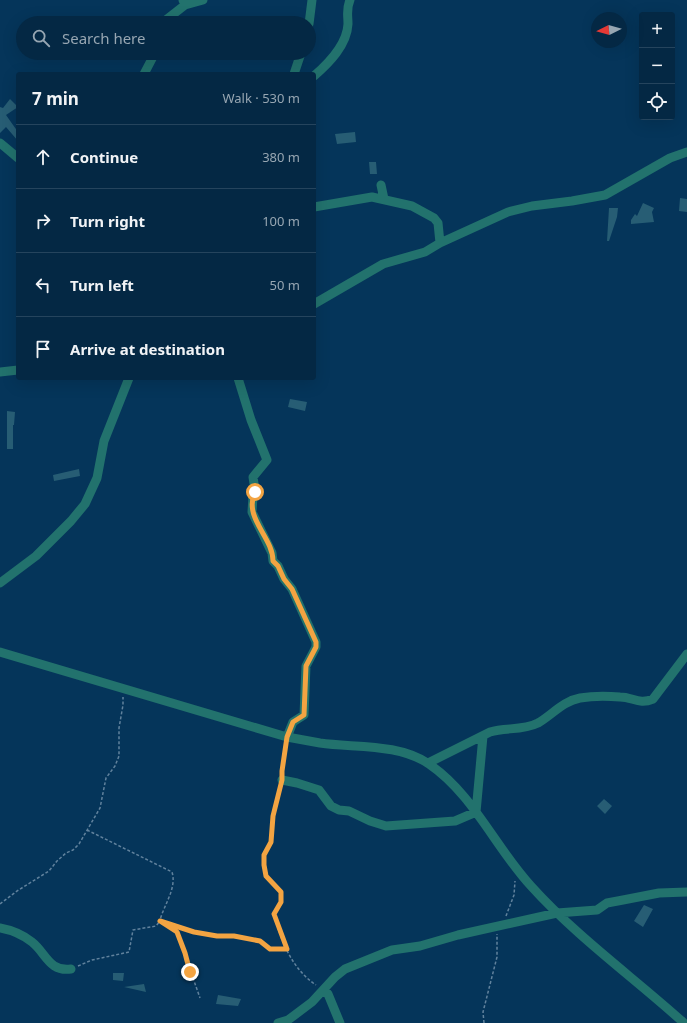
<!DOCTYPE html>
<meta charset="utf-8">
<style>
body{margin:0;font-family:"Noto Sans",sans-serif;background:#0d304b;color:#f1f3f6}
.controls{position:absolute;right:12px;top:12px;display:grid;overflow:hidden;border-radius:4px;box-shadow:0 4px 16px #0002}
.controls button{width:36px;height:36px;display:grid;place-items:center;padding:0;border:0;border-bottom:1px solid #25445d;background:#042844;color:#f1f3f6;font:20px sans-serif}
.compass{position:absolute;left:591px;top:12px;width:36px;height:36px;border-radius:50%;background:#042844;box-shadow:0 4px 16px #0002;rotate:265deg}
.stop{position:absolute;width:12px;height:12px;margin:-9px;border:3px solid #f3a442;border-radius:50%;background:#fff}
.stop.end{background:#f3a442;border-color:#fff;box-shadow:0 1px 4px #0008}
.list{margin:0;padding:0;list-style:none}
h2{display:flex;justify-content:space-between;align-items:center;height:52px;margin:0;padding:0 16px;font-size:17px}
h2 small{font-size:13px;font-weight:400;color:#97a6b2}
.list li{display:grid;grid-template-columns:26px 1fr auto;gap:12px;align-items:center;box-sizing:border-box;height:64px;padding:0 16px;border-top:1px solid #25445d}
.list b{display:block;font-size:15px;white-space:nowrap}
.list em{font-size:13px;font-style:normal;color:#97a6b2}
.icon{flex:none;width:22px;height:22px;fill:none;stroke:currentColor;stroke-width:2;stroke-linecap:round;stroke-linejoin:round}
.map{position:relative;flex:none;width:687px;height:1023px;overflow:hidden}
.search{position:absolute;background:#042844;box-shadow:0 4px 16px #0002;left:16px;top:16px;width:300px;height:44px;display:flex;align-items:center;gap:10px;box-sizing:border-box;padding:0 14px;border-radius:22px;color:#97a6b2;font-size:15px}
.panel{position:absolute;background:#042844;box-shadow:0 4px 16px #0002;left:16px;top:72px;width:300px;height:308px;border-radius:4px}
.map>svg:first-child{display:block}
.building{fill:#275d74}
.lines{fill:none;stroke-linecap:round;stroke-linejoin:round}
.path{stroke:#61829d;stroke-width:1.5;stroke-dasharray:3 2;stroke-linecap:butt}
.street{stroke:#22726d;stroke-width:9}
.route{stroke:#f3a442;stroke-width:5}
</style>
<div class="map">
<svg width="687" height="1023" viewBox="0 0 687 1023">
<rect width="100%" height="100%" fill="#05355a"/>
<path class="building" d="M10,99L18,107L6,115L18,132V141L6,127L0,133V107L3,108Z
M355,132L356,142L337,144L335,134Z
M369,162H376L377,174H370Z
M680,198L687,199V212L679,211Z
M643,203L654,208L652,212L654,222L631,224V220L635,214L637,216Z
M609,208H618L617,217L609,241H607Z
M290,399L307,402L305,411L288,407Z
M7,411L15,412L14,425H13V449H7Z
M79,469L80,476L54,481L53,475Z
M604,799L612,806L605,814L597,806Z
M644,905L653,909L643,927L634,921Z
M113,973H124L123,981L113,980Z
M144,984L146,992L124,987Z
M218,995L241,999L238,1006L216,1004Z"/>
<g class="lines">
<path class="path" d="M282,771L287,745
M280,788L273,816L271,842L265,855L264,865L266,876L281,892V902L274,915C281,941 292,969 316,985
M87,830L172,872C177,888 164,905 160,920
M0,904L17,891L49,871L57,861L66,853L73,850L79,844L100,808L106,778L115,766L119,756V728L123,705V697
M506,916L514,895L515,881
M163,923L177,932L200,998
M78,966L92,960L129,952L133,930L156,926L160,921L194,932L217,936L228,935L260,941L270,949H287
M484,1023L483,1012L497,957V934"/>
<path class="street" d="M183,0L185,5L203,0
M162,23L185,5
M309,24L312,0
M144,74L155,53
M294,74L301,53
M314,76C329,63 347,45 348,24C348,15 346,9 350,0
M0,143L18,158
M381,185L384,199
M314,207L372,197L412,206L434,218L438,223L440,243
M314,304L383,264L425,252L440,243L508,212L532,206L572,201L605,195L670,158L687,152
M0,372L18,370
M238,378L251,420L267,460L253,477L255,490L253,496L252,512L272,553L273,561L278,566L284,579L292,589L316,642V647L306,666L304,715L293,722L287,737
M0,583L36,556L71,521L85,504L97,478L104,441L129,378
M0,652L287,737C298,739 309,741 320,743C355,748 398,743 429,764C473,794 495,847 531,886C577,937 633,977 684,1023
M428,763L490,732C505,727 522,731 538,723C552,715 563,701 580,698C592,696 607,696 620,697C633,697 639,705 653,699L687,654
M282,780L297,783L319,790L331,806L339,810L349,811L370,821L386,826L455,821L476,812L483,736
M0,928C11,930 23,935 32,942C46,953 49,972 71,969
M324,990L328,994L340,1023
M278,1023L288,1020L312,1002L335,977L345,969L392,950L420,946L458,935L557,913L597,910L607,903L623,900L659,893L687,892"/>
</g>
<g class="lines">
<path class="route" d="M190,972L185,953L177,932L160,921L194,932L217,936H234L260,941L270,949H287L274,914L281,902V892L266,876L264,865V855L271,842L273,816L282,780V771L287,737L293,722L304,715L306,666L316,647V642L292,589L284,579L278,566L273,561C273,537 243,518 255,492"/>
</g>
</svg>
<div class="controls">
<button>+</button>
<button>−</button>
<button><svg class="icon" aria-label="locate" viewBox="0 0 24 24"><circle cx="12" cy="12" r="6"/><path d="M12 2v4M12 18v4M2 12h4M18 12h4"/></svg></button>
</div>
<svg class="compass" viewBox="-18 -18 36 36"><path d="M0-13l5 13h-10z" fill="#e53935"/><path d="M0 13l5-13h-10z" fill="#97a6b2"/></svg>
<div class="stop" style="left:255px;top:492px"></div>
<div class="stop end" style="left:190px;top:972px"></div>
<div class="search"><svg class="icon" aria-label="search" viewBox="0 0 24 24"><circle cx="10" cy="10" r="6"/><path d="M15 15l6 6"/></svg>Search here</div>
<section class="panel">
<h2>7 min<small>Walk · 530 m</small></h2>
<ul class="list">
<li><svg class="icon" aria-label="ahead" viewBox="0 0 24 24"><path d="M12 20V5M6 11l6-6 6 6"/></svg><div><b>Continue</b></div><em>380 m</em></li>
<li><svg class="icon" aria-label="right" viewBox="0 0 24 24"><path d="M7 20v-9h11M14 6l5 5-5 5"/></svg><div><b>Turn right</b></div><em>100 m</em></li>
<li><svg class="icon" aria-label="left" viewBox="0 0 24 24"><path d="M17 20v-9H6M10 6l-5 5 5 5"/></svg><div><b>Turn left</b></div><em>50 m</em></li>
<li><svg class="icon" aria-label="arrive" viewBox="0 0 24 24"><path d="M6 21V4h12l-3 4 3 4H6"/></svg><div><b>Arrive at destination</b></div></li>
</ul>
</section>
</div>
